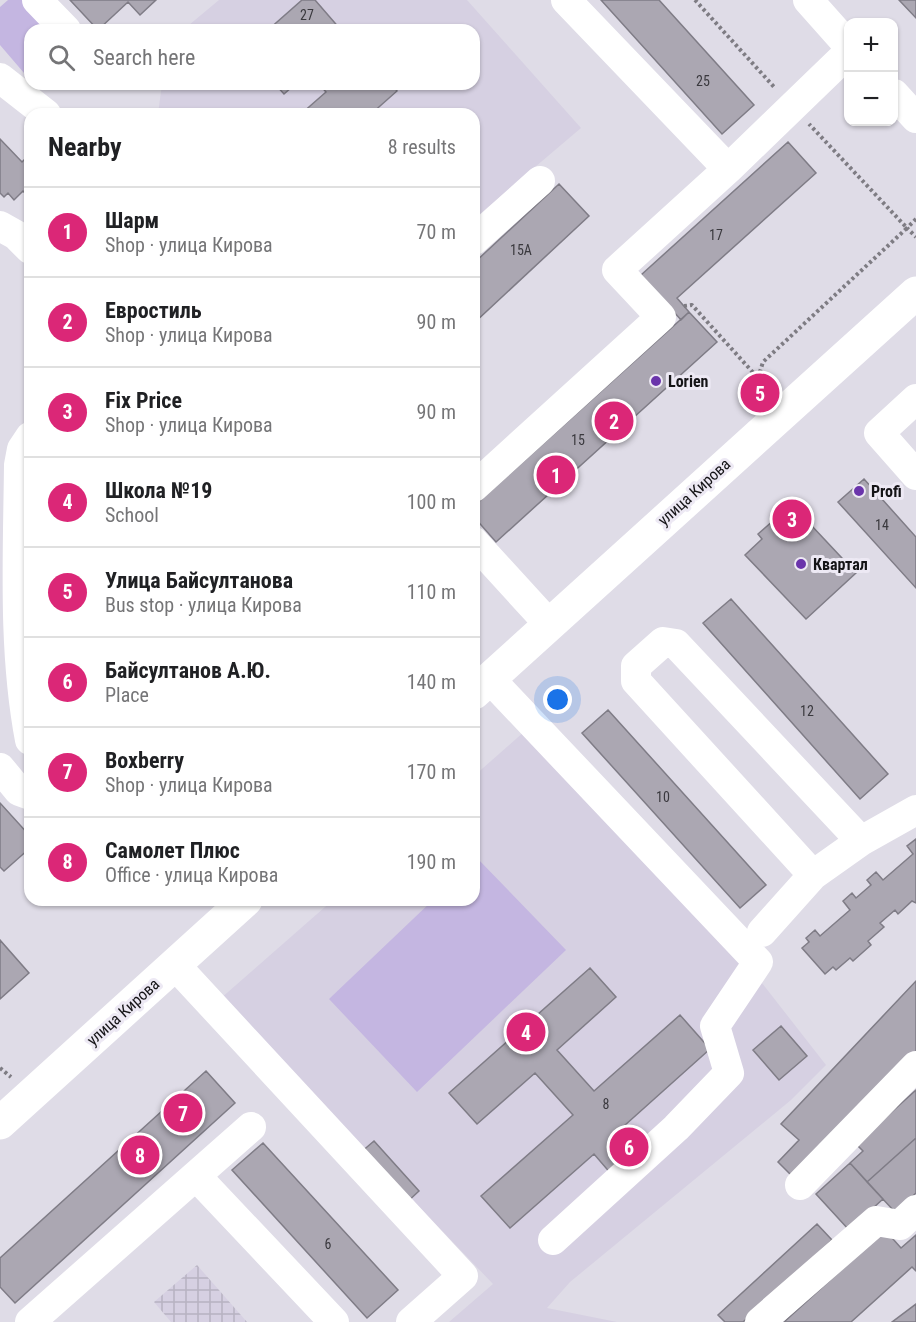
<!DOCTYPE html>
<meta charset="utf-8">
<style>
body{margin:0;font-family:"Roboto Condensed",sans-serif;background:#f2f2f2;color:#202124}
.controls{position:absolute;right:18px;top:18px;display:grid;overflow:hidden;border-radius:12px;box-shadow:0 2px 4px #0004}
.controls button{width:54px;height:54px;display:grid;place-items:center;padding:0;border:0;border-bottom:2px solid #e0e0e0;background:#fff;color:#202124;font:30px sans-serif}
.you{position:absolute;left:558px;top:700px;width:21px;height:21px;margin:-15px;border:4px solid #fff;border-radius:50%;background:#1a73e8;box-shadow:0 0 0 9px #1a73e833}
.badge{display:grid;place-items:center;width:39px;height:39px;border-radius:50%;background:#db2777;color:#fff;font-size:20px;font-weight:700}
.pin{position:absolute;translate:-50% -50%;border:3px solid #fff;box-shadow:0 2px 6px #0006}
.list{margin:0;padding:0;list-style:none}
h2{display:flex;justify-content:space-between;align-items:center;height:78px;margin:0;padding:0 24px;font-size:26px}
h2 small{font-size:20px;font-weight:400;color:#757577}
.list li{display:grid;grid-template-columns:39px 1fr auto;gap:18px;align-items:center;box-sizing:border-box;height:90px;padding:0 24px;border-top:2px solid #e0e0e0}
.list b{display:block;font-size:22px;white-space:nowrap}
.list p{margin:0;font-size:20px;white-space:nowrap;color:#757577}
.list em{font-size:20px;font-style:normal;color:#757577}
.icon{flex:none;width:33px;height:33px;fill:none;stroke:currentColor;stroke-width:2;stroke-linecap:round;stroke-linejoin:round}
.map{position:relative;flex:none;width:916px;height:1322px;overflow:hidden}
.search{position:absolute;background:#fff;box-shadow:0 2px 4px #0004;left:24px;top:24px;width:456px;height:66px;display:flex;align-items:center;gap:15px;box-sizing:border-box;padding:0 21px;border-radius:18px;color:#757577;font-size:22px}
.panel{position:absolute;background:#fff;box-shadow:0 2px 4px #0004;left:24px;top:108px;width:456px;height:798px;border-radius:18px}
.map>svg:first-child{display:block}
.built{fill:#d6d0e2}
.industrial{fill:url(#industrial-grid)}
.green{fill:#c4b6e1}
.building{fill:#aba7b2;stroke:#7f7c86;stroke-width:1.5}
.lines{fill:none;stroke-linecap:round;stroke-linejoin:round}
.path{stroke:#7e7c83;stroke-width:4;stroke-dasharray:3 3;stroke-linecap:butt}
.minor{stroke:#fff;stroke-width:30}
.major{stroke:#fff;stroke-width:33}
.poi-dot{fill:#6a34ab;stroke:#ede9f4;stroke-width:2}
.labels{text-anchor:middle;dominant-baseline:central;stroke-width:6;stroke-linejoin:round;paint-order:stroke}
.number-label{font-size:14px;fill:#3a393e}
.poi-label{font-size:16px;font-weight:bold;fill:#151417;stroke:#ede9f4;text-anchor:start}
.street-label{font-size:16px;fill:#151417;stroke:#ede9f4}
</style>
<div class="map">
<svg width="916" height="1322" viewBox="0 0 916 1322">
<defs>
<pattern id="industrial-grid" width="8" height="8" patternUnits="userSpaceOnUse" patternTransform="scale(1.5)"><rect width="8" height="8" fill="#d6d0e2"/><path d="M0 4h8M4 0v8" fill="none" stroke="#b7b2c1"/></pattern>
</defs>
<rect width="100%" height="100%" fill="#dfdce7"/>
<path class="built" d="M219,0H467L581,128L474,219V114H158L162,84H474V30H183Z
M534,723L751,969L826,1065L791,1100L570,1282L547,1308L617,1322H449L493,1284L220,999L333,900H474V776Z"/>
<path class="industrial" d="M197,1265L247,1322H171L154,1302Z"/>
<path class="green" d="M8,0H25L51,30H30V68L24,73L0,45V7Z
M477,858L566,950L417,1092L329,999L433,900H474V861Z"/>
<path class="building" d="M70,0H156L140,15L128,2L98,30Z
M302,0H315L341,30H268Z
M601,0H659L754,105L722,134Z
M899,0H916V18Z
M275,84H292L293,86L284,94Z
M319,84H392L397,91L371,114H301L326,92Z
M0,139L22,162L28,156L30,158V191L26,194L23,191L14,200L8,193L4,197L0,193Z
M788,142L816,173L677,298L689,312L681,320L641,275Z
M559,184L589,216L474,323V263Z
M689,312L717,342L496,542L474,517V506Z
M864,479L916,537V588L838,502Z
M795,508L856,573L806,619L745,555L762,539L758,534L774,520L778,524Z
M731,599L888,774L860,799L703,623Z
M608,710L766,885L740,908L582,733Z
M0,803L30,836V848L4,871L0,867Z
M916,839V903L912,901L898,914L895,910L880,923L884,927L868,941L871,945L853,961L850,958L836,970L833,967L825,974L802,948L809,942L806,938L815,930L820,936L850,910L843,901L852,893L856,898L871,885L867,880L876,872L883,880L913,854L907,846Z
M0,940L29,973L0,999Z
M590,968L616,997L557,1050L594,1091L680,1015L710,1049L624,1126L643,1148L612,1175L594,1154L510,1228L481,1196L573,1115L535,1073L477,1124L449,1093Z
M916,981V1054L796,1180L778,1162L799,1140L781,1124Z
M781,1026L807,1056L779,1080L753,1050Z
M206,1071L235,1103L15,1303L0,1287V1258Z
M916,1090V1138L867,1182L850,1163L863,1151L856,1144Z
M916,1138V1193L895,1212L867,1182Z
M374,1141L419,1191L405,1204L360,1153Z
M263,1143L398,1290L367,1318L232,1170Z
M850,1163L883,1199L849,1230L816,1194Z
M817,1224L832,1240L743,1322H725L718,1315Z
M885,1230L901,1248L916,1235V1271L912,1267L851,1322H784Z
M916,1304V1322H892Z"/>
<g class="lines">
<path class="path" d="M695,0L775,88
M916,219L907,228L916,237
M684,306L692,305L758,378L760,393
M758,378L763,362L907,228L809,124
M0,1068L11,1077"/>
<path class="minor" d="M37,0L66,30
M566,0L728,169
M808,0L848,45
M0,78L46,114
M894,94L916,118
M0,226L16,235L30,249
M474,240L540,181
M916,399L879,433L916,475
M30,437L22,449L19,465C18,557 13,650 30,740
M474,487L661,317L617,270L728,169L848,53
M474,542L549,624
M490,679L758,962L715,1026L729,1073L676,1128L553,1240
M0,768L19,791L30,795
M813,875L636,681V666L663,642L676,644L861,841
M762,932L813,875L861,841L916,810
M175,965L463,1276L411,1322
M196,1176L334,1322
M800,1185L916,1066
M30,1322L251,1127
M760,1322L876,1221L900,1225L916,1210"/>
<path class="major" d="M474,693L916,293
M0,1123L246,900"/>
</g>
<g class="poi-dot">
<circle cx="656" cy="381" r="6"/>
<circle cx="859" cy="491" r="6"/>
<circle cx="801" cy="564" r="6"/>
</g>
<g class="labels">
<g class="number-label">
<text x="307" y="15">27</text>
<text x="703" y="81">25</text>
<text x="716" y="235">17</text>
<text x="521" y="250">15А</text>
<text x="578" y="440">15</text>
<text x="882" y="525">14</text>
<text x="807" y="711">12</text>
<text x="663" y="797">10</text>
<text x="606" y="1104">8</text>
<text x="328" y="1244">6</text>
</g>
<g class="poi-label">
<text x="668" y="381">Lorien</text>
<text x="871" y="491">Profi</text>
<text x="813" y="564">Квартал</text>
</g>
<g class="street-label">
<text transform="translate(694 492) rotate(-42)">улица Кирова</text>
<text transform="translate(123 1012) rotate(-42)">улица Кирова</text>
</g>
</g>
</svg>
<div class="controls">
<button>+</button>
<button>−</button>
</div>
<div class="you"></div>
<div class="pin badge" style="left:556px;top:475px">1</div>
<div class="pin badge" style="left:614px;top:421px">2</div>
<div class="pin badge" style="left:792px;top:519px">3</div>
<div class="pin badge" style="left:526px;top:1032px">4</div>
<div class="pin badge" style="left:760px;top:393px">5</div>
<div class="pin badge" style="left:629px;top:1147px">6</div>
<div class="pin badge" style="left:183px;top:1113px">7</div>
<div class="pin badge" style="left:140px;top:1155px">8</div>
<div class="search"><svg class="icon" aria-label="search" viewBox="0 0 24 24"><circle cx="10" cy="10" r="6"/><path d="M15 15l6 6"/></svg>Search here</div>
<section class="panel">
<h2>Nearby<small>8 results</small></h2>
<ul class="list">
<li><span class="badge">1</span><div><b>Шарм</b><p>Shop · улица Кирова</p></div><em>70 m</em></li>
<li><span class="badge">2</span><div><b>Евростиль</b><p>Shop · улица Кирова</p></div><em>90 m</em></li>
<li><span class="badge">3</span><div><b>Fix Price</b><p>Shop · улица Кирова</p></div><em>90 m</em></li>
<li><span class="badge">4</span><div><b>Школа №19</b><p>School</p></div><em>100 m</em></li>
<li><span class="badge">5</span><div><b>Улица Байсултанова</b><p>Bus stop · улица Кирова</p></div><em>110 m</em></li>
<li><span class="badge">6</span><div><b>Байсултанов А.Ю.</b><p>Place</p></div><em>140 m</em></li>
<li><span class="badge">7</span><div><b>Boxberry</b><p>Shop · улица Кирова</p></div><em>170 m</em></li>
<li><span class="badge">8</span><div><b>Самолет Плюс</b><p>Office · улица Кирова</p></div><em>190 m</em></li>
</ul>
</section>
</div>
